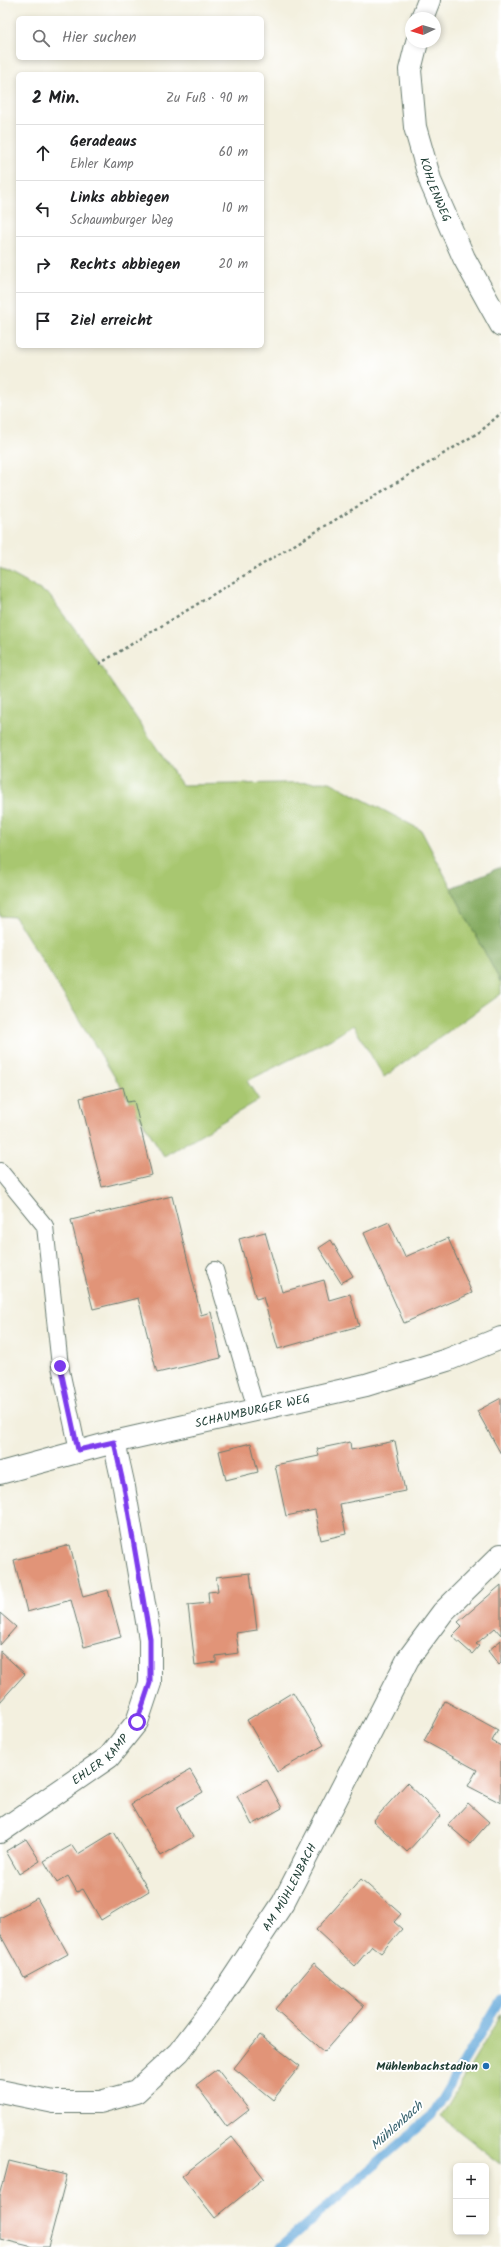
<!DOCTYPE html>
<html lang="de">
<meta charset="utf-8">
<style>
body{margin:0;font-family:Kalam,sans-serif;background:#f2f2f2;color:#202124}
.controls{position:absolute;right:12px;bottom:12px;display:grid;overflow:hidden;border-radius:6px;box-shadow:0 2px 6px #0003}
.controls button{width:36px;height:36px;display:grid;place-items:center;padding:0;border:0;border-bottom:1px solid #e0e0e0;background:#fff;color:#202124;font:20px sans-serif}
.compass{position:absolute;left:405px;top:12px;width:36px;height:36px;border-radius:50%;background:#fff;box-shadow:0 2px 6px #0003;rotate:266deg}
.stop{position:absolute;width:12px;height:12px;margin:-9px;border:3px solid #7c3aed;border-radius:50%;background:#fff}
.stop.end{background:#7c3aed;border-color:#fff;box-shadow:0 1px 4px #0008}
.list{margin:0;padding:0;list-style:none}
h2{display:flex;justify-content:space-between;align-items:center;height:52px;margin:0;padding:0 16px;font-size:17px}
h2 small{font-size:13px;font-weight:400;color:#757577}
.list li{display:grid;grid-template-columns:26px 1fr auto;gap:12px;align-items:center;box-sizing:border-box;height:56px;padding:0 16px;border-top:1px solid #e0e0e0}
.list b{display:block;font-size:15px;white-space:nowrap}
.list p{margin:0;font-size:13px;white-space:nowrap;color:#757577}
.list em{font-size:13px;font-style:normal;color:#757577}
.icon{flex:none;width:22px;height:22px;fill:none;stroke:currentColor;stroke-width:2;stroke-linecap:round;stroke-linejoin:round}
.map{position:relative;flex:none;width:501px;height:2247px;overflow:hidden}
.search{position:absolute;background:#fff;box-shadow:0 2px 6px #0003;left:16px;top:16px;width:248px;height:44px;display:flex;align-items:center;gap:10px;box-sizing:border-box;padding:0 14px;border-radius:6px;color:#757577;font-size:15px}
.panel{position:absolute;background:#fff;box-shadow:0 2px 6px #0003;left:16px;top:72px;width:248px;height:276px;border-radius:6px}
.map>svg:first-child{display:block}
.green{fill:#a8c76f;stroke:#648252}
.forest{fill:#86ac62;stroke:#52744b}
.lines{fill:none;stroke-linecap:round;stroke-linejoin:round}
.stream{stroke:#65a9da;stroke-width:9}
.building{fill:#e19478}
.service-casing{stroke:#697c70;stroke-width:18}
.minor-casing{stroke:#697c70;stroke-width:24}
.tertiary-casing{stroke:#697c70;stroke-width:24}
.path{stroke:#697c70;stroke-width:2.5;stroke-dasharray:3 3;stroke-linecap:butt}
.service{stroke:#fff;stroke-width:16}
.minor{stroke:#fff;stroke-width:22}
.tertiary{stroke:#fff;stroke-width:22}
.route{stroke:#7c3aed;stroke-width:5}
.poi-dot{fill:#1f6fb2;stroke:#fff;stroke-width:1.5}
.labels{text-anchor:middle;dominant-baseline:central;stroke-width:4;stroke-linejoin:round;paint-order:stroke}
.street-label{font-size:12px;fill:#1f3d34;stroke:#fff}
.poi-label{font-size:12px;font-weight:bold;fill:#1f3d34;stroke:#fff;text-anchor:end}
.water-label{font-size:13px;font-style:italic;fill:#38636e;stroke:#fff}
</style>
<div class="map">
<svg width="501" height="2247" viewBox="0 0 501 2247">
<rect width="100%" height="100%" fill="#fff"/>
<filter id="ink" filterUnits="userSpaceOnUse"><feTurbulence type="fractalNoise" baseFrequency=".025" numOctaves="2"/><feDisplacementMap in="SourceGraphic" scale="8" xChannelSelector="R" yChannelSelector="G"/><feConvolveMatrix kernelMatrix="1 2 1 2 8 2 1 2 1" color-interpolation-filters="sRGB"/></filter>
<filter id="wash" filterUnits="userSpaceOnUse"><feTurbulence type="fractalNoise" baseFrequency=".012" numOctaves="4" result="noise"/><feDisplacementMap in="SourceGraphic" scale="16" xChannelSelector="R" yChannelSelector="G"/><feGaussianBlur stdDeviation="0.9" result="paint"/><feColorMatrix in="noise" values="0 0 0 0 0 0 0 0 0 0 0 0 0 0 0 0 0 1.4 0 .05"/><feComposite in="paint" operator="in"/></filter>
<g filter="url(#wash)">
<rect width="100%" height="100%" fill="#f3f0df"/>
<path class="green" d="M0,568L49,595L94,656L182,785L330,782L421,830L501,983V994L384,1077L353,1025L333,1038L247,1081L259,1100L164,1156L15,917L0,916Z
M501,2014V2164L441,2117Z"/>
<path class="forest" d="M501,867V983L451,888Z"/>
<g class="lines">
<path class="stream" d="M280,2247L432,2115L501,1999"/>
</g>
<g id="blocks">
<path class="building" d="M123,1087L127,1102L134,1101L152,1175L102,1187L80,1098Z
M172,1196L201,1315L211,1312L221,1358L157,1373L138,1298L93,1309L71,1220Z
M389,1222L405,1257L448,1238L472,1293L404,1323L364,1233Z
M265,1232L282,1292L324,1280L329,1300L350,1294L359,1326L278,1349L263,1297L256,1299L239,1239Z
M331,1240L353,1276L341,1283L319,1248Z
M501,1398V1454L477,1411Z
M395,1441L405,1491L340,1504L346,1534L321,1540L315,1510L286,1516L275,1465L319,1456L317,1449L350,1442L351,1450Z
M251,1443L258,1472L226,1480L219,1451Z
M70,1545L83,1597L108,1590L121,1637L84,1647L71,1600L27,1612L14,1560Z
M250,1573L257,1630L236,1633L239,1653L216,1656V1662L195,1665L188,1605L209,1603L208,1592L218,1591L216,1577Z
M501,1585V1635L495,1628L476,1644L479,1646L472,1654L452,1636L462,1626L458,1622Z
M0,1613L16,1627L0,1645Z
M501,1640V1663L499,1665L488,1651Z
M0,1651L25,1674L0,1702Z
M293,1692L324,1745L277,1772L247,1720Z
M445,1701L498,1730L492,1741L501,1746V1803L468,1786L477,1770L424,1741Z
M190,1770L203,1792L176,1808L193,1837L161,1856L131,1804Z
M267,1780L282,1808L252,1825L237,1796Z
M407,1783L441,1815L407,1852L373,1821Z
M468,1803L489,1822L470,1844L448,1825Z
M114,1832L149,1891L101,1920L83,1889L77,1892L68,1876L57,1883L44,1861L72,1845L78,1854Z
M26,1839L40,1861L19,1874L6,1851Z
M361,1879L401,1914L394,1922L402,1929L381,1953L372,1946L355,1966L316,1930Z
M37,1898L68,1954L24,1978L0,1934V1918Z
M314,1963L364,2006L324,2052L275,2009Z
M260,2035L300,2066L273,2100L234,2068Z
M217,2069L249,2110L227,2127L196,2085Z
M232,2137L264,2178L215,2218L182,2176Z
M9,2161L67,2175L48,2247H33L0,2239V2196Z"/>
</g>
</g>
<g filter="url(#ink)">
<use href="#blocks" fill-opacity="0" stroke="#697c70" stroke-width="1"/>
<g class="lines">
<g class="service-casing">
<path id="service" d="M0,1171L45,1226L60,1366L78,1450
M215,1270L256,1409"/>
</g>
<g class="minor-casing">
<g id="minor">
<path d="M422,18L429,0"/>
<path id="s1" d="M417,42L410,70L415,127L431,183L464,258L501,325"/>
<path id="s2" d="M0,1832L109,1757L137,1722L150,1683V1639L124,1487L114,1442"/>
<path id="s3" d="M0,2091L54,2102H100L136,2092L179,2052L218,2001L283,1903L408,1659L443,1612L501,1555"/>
</g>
</g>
<g class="tertiary-casing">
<g id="tertiary">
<path id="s4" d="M0,1473L114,1442L366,1385L447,1360L501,1338"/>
</g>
</g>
<path class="path" d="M99,664L481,431L501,413"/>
<use href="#service" class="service"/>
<use href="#minor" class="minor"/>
<use href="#tertiary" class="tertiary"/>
</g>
</g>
<g class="lines" filter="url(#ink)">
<path class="route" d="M60,1366L78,1450L114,1442L124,1487L150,1639V1683L137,1722"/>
</g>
<circle class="poi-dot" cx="486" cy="2066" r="4"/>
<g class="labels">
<g class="street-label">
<text stroke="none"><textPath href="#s1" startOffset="152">KOHLENWEG</textPath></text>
<text stroke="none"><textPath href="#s4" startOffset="260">SCHAUMBURGER WEG</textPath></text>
<text stroke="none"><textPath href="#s2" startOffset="124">EHLER KAMP</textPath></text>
<text stroke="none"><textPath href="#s3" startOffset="396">AM MÜHLENBACH</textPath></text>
</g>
<g class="poi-label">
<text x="478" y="2066">Mühlenbachstadion</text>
</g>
<g class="water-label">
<text transform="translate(397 2126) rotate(-42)">Mühlenbach</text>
</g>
</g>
</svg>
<div class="controls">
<button>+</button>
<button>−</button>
</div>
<svg class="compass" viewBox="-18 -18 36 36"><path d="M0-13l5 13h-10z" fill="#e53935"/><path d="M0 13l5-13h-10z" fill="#757577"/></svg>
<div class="stop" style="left:137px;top:1722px"></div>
<div class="stop end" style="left:60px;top:1366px"></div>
<div class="search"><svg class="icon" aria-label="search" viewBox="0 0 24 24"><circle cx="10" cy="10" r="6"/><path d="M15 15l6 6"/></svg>Hier suchen</div>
<section class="panel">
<h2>2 Min.<small>Zu Fuß · 90 m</small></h2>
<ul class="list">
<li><svg class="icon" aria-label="ahead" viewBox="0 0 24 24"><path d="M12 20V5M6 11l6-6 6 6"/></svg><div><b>Geradeaus</b><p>Ehler Kamp</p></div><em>60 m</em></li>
<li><svg class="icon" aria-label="left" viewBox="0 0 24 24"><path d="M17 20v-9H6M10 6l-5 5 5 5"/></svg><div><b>Links abbiegen</b><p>Schaumburger Weg</p></div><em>10 m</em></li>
<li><svg class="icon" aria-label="right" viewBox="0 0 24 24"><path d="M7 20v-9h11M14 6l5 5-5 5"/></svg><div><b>Rechts abbiegen</b></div><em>20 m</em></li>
<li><svg class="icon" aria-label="arrive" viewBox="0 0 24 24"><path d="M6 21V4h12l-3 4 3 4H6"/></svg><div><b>Ziel erreicht</b></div></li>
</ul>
</section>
</div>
